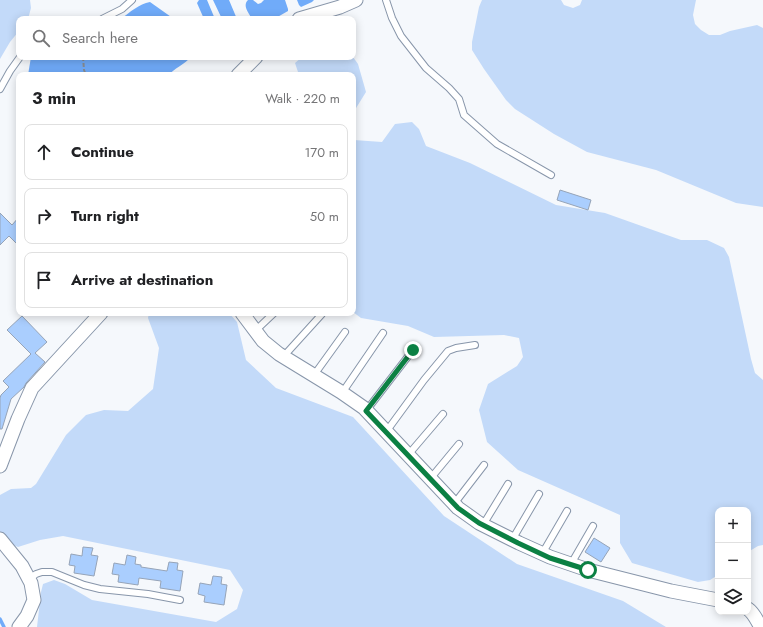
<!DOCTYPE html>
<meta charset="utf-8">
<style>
body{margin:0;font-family:Jost,sans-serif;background:#f2f2f2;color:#202124}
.controls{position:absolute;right:12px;bottom:12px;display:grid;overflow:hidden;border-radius:8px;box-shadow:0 2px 10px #0003}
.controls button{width:36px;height:36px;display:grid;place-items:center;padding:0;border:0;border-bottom:1px solid #e0e0e0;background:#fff;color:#202124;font:20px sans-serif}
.stop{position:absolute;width:12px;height:12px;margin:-9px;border:3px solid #0b8043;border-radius:50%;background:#fff}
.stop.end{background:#0b8043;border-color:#fff;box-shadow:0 1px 4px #0008}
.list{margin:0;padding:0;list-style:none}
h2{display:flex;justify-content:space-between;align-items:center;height:52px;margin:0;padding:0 16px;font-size:17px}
h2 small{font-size:13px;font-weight:400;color:#757577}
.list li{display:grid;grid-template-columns:26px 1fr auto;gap:12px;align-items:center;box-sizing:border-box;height:56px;margin:0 8px 8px;padding:0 8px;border:1px solid #e0e0e0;border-radius:8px}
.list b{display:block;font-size:15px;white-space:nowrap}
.list em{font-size:13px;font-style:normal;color:#757577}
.icon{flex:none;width:22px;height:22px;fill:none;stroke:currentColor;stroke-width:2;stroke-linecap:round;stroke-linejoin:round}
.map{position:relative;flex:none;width:763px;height:627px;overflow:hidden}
.search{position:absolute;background:#fff;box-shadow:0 2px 10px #0003;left:16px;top:16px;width:340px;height:44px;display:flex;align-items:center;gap:10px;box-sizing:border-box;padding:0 14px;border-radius:8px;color:#757577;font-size:15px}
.panel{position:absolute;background:#fff;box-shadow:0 2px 10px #0003;left:16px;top:72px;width:340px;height:244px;border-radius:8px}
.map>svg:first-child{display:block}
.green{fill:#c3daf9}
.water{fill:#70abf9}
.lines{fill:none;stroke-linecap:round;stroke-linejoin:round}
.stream{stroke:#70abf9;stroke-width:3.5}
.building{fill:#aacefe;stroke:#96a4b8}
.service-casing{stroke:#8896aa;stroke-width:8}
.minor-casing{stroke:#8896aa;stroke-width:15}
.path{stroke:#888d92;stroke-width:2;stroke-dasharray:4 2;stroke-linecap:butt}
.service{stroke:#fff;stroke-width:6}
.minor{stroke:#fff;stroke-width:13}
.route{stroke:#0b8043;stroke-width:5}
</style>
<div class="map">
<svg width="763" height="627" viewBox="0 0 763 627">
<rect width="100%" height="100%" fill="#f5f8fc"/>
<path class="green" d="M0,0H30L31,8L28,19H19V31L10,42L0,59Z
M482,0H561L564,5L573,8L580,5L582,0H696L693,15L695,24L701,30L709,35H720L730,31L757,25L763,28V207L736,203L656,170L587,152L554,134L515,109L506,100L484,69L472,50V42L479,7Z
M302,57H353L358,64L366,92L353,113V75H299L295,63Z
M412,122L419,129L426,146L470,163L556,205L605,213L681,240H707L724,248L729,257L751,359L755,373L763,380V545L758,546L748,552V510H718V575L710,580L698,582L632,563L620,543V515L518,470L487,442L479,410L488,384L517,366L523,357L519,338L504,335L434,337L408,326L361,318L353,312V139L354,140L382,142L395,124Z
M149,313H229L237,322L246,360L276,388L353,417L444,516L517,564L623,601L666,627H37L41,592L43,584L54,580L65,584L92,600L216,622L237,609L243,590L230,570L63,536L40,540L18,547L9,543L0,537V495L11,489L31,488L36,484L66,435L86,415L104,410L128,411L153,389L159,348L148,318Z"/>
<path class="water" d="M199,0H207L215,19H204L197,3Z
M213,0H229L237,19H222Z
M248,0H253L258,4L261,3L264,0H285L288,9V11L274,19H252C249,13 242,6 248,0Z
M297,0H314L312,2L301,7L299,5Z
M150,2L174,19H121C130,12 139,4 150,2Z
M31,57H191C185,64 173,69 169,75H28Z"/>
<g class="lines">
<path class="stream" d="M0,619L4,627"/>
</g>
<path class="building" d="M560,190L591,200L588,210L557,200Z
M0,213L12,225L19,217V246L9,236L0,245Z
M22,316L47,342L35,353L45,362L26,383L24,387L11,399L2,429H0V398L1,395L9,387L3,381L31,354L7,330Z
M594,538L610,548L601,562L585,552Z
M83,547L93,548L91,555L98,556L94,576L74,573L75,566L69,565L71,554L82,556Z
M127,555L136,557L135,564L141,565V567L167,571L169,562L178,563L177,570L183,571L180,591L160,588L161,581L139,578L138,585L118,582L119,575L112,574L114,563L125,565Z
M213,576L222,577L221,584L227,585L224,605L204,602L205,596L198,594L200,583L211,585Z"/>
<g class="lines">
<g class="service-casing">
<path id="service" d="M386,0L392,18L401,36L426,68L449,88L459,99L464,115L497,144L551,175
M102,19L122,9L132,0
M0,89L10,71L20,57
M255,331L274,313
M283,357L322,314
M314,375L345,332
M342,393L383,333
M366,411L413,350
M386,432L424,380L448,351L456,348L475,345
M408,455L443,414
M430,479L459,444
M454,504L484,465
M483,525L508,484
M512,540L539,494
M542,554L567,511
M571,564L593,526
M29,579L36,574L42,572H52L84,585L100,589L148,594L180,600"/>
</g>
<g class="minor-casing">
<path id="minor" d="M299,19L340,7L356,0
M238,75L256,57
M242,313L263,341L279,354L341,392L364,408L458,508L479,523L519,543L550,557L588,570L671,591L718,600
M0,466L18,419L32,388L101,313
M0,539L22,566L31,583L34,600L27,616L19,627
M748,609C754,613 757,621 761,627"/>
</g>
<path class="path" d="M83,57L84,70L86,75"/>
<use href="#service" class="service"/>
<use href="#minor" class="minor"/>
</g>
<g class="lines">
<path class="route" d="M413,350L366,411L458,508L479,523L518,543L550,558L588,570"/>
</g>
</svg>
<div class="controls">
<button>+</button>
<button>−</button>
<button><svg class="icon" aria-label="layers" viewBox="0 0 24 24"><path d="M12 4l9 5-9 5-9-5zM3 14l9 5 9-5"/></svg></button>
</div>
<div class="stop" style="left:588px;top:570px"></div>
<div class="stop end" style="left:413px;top:350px"></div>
<div class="search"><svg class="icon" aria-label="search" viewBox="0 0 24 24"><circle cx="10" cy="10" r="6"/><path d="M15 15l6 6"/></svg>Search here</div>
<section class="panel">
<h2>3 min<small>Walk · 220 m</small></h2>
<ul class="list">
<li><svg class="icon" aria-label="ahead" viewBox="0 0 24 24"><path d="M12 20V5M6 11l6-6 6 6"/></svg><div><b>Continue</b></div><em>170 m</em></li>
<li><svg class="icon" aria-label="right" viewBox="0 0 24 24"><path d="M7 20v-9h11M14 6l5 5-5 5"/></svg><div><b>Turn right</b></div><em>50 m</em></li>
<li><svg class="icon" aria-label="arrive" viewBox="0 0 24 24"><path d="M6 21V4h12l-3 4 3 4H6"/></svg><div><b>Arrive at destination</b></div></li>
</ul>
</section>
</div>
